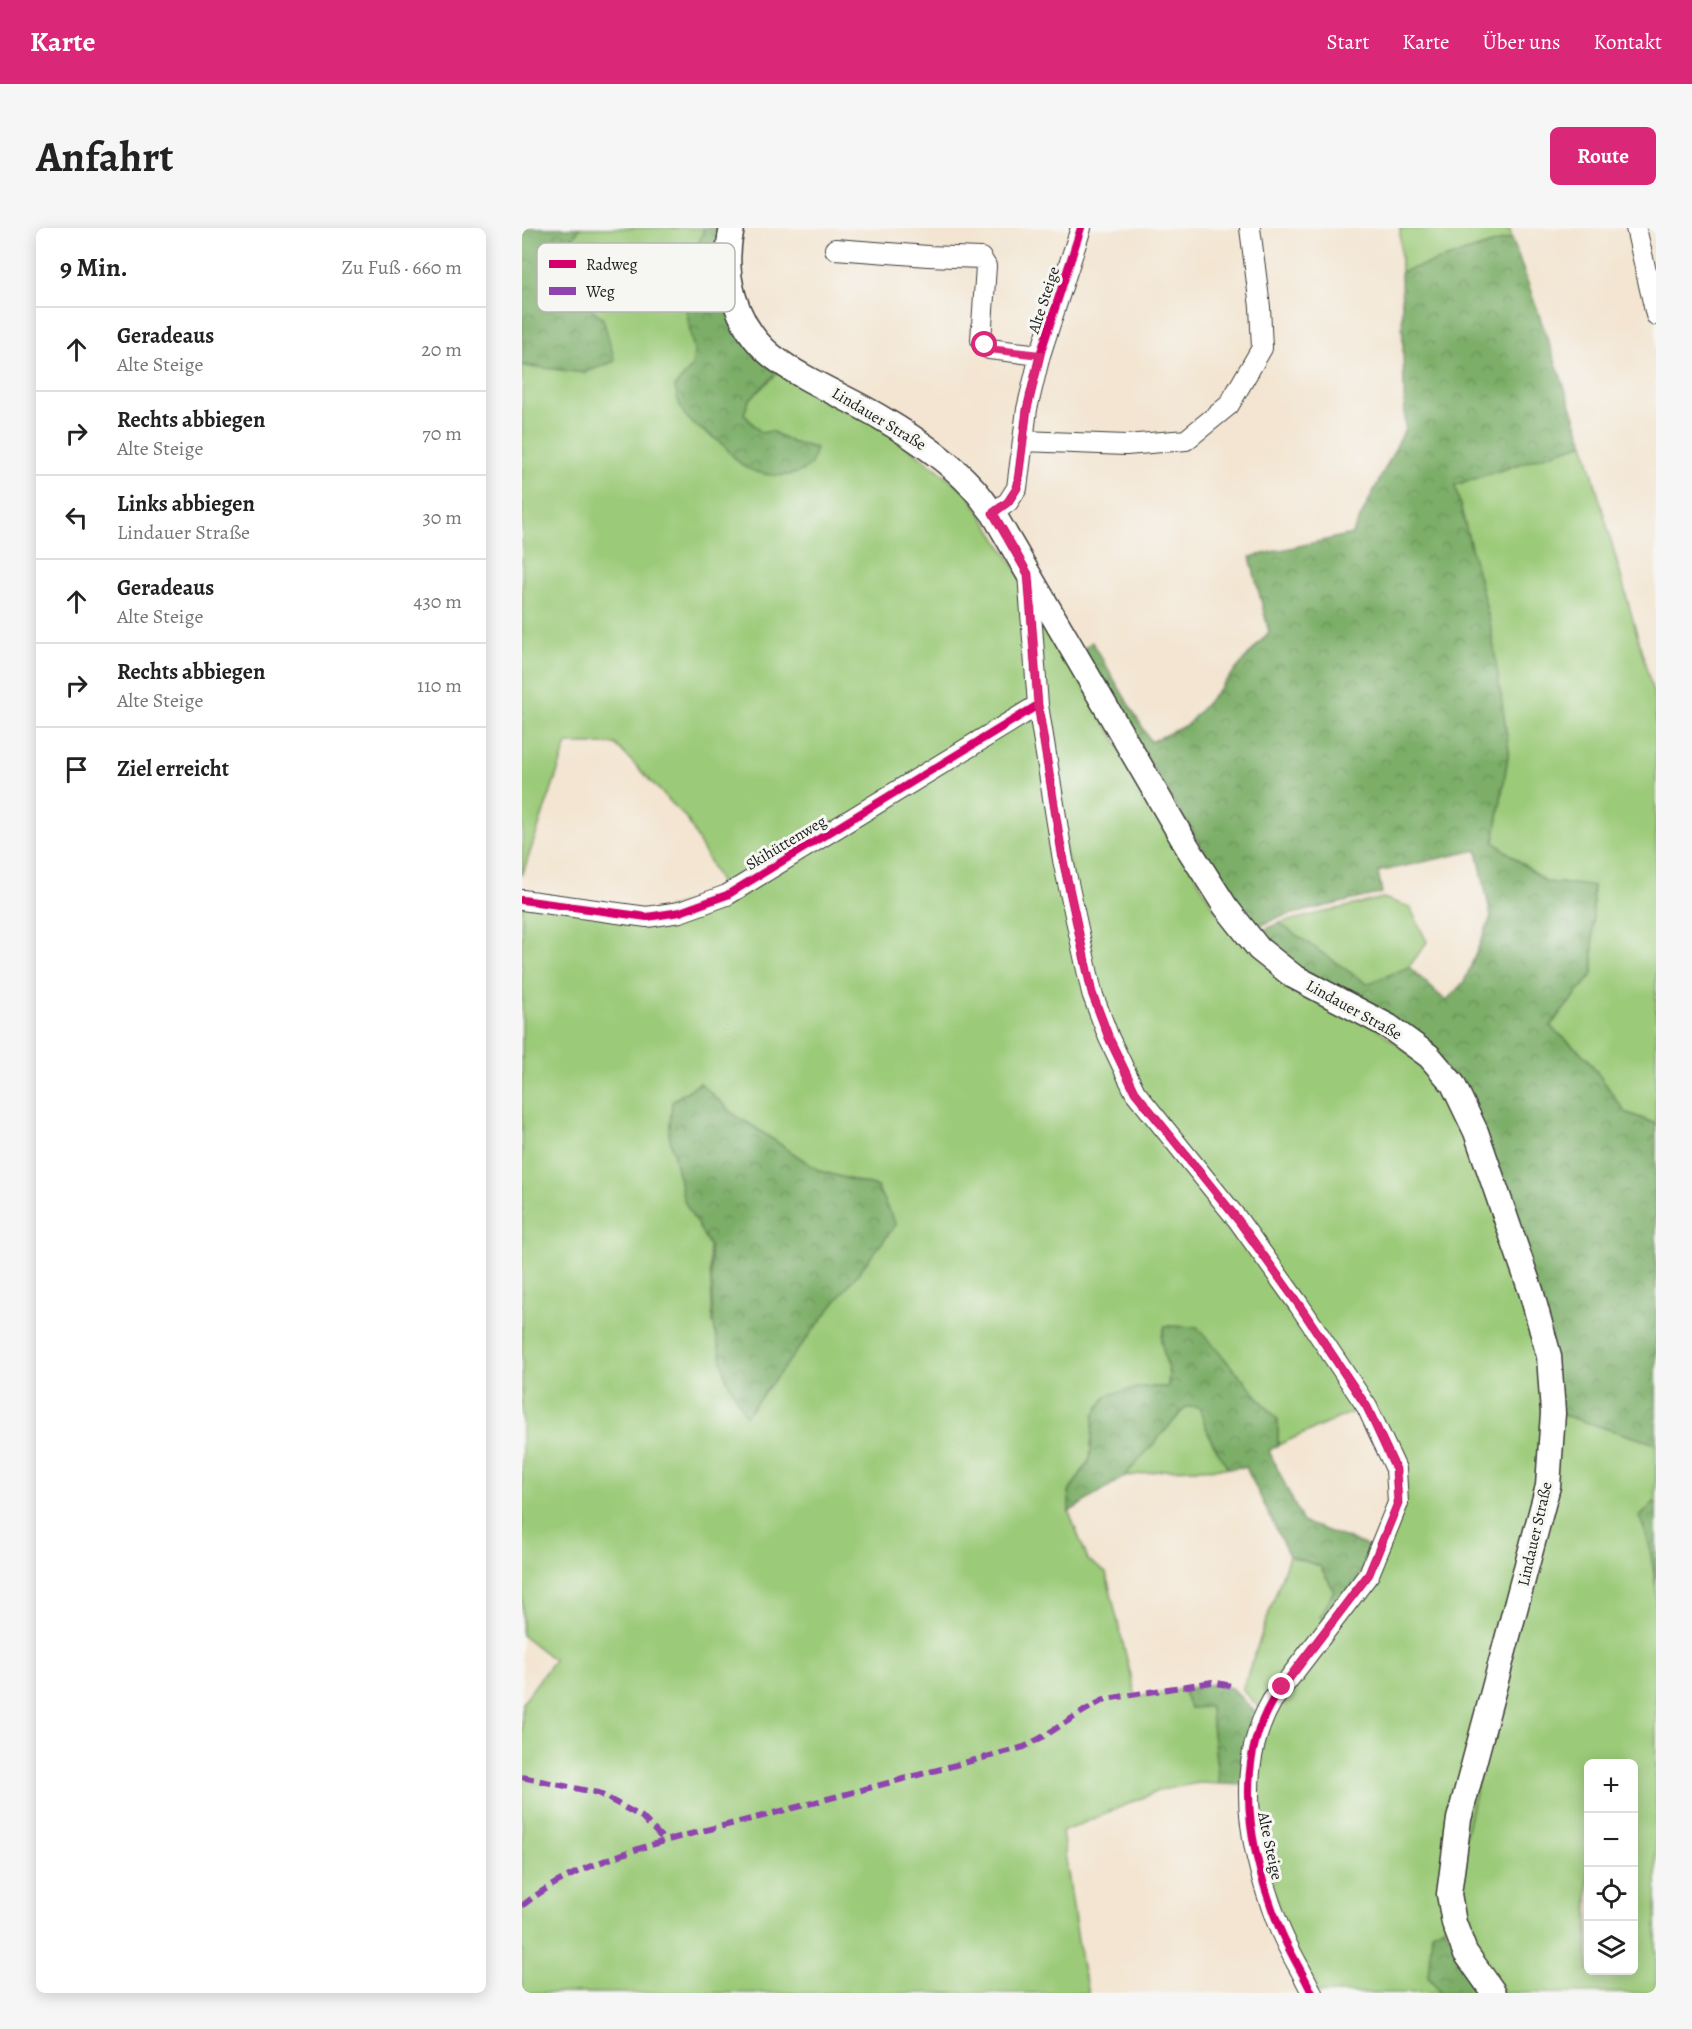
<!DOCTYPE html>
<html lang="de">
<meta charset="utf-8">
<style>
body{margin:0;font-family:Alegreya,serif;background:#f6f6f6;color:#222}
.controls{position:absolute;right:18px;bottom:18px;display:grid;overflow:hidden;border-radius:9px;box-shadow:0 3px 15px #0003}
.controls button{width:54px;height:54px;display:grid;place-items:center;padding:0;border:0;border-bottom:2px solid #e0e0e0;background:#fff;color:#222;font:30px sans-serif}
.stop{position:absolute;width:18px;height:18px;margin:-14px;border:4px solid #db2777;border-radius:50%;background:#fff}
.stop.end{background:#db2777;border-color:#fff;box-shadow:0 2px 6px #0008}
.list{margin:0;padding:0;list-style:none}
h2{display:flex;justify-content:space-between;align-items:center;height:78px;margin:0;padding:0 24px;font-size:26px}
h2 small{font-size:20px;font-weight:400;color:#767676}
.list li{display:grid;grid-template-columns:39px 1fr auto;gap:18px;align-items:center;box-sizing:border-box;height:84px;padding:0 24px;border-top:2px solid #e0e0e0}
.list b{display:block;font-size:22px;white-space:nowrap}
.list p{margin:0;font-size:20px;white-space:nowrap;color:#767676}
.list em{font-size:20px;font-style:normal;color:#767676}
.icon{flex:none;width:33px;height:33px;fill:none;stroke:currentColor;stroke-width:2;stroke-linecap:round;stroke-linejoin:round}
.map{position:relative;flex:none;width:1134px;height:1765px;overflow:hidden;border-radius:9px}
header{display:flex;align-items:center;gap:36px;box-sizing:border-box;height:84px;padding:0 30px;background:#db2777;color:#fff}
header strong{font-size:28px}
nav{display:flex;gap:33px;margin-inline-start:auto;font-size:21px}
.intro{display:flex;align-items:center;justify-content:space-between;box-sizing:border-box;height:144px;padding:0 36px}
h1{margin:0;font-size:42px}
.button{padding:15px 27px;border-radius:9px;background:#db2777;color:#fff;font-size:21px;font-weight:700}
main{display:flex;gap:36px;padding:0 36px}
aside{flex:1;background:#fff;border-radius:9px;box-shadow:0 3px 15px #0003}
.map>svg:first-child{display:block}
.grass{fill:#9bca78;stroke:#5c734a;stroke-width:1.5;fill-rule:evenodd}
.forest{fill:url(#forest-crowns);stroke:#4c6542;stroke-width:1.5}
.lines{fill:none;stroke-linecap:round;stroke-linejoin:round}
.minor-casing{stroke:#3c3a37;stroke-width:22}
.major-casing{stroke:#3c3a37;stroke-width:27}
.minor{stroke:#fff;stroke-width:20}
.major{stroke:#fff;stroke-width:24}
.quiet{stroke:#8e44ad;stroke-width:6;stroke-dasharray:12 6;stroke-linecap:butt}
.cycleway-casing{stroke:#f6f6f2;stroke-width:11}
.cycleway{stroke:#d6006c;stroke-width:8}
.route{stroke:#db2777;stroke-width:8}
.labels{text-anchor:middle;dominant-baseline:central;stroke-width:6;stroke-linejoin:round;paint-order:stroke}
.street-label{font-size:16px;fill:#1c1c1c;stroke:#f6f6f2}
.key{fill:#f6f6f2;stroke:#b5b5b2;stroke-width:1.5}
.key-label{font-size:16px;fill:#1c1c1c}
</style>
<header>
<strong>Karte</strong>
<nav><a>Start</a><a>Karte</a><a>Über uns</a><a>Kontakt</a></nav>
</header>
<div class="intro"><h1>Anfahrt</h1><a class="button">Route</a></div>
<main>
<aside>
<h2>9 Min.<small>Zu Fuß · 660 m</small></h2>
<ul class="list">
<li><svg class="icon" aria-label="ahead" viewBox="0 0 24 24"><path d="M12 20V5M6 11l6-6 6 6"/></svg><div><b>Geradeaus</b><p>Alte Steige</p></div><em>20 m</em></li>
<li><svg class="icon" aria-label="right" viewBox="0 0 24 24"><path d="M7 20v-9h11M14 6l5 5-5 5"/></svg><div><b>Rechts abbiegen</b><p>Alte Steige</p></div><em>70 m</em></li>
<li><svg class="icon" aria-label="left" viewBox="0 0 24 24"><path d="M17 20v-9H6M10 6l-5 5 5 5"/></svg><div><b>Links abbiegen</b><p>Lindauer Straße</p></div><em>30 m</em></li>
<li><svg class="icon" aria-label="ahead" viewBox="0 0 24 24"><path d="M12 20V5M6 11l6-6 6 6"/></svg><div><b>Geradeaus</b><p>Alte Steige</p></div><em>430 m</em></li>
<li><svg class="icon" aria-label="right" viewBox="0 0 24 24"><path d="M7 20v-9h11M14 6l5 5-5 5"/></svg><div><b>Rechts abbiegen</b><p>Alte Steige</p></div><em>110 m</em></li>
<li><svg class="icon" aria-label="arrive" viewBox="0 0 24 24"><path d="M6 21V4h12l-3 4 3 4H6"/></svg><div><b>Ziel erreicht</b></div></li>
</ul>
</aside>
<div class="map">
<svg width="1134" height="1765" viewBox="0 0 1134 1765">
<defs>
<pattern id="forest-crowns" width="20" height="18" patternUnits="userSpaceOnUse" patternTransform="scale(1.5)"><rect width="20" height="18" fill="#7cae68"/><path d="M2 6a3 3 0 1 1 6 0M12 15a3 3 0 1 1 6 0" fill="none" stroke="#658d55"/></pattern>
</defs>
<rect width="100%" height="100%" fill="#f6f6f2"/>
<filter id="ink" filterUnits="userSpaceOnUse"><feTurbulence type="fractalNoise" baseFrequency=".0167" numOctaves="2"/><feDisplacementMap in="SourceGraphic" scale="12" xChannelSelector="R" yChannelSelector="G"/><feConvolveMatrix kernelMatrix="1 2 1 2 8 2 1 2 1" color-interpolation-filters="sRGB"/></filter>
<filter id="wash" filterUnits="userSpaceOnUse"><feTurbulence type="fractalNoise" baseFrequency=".008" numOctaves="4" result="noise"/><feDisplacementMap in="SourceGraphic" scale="24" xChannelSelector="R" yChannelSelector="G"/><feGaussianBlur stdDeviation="1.35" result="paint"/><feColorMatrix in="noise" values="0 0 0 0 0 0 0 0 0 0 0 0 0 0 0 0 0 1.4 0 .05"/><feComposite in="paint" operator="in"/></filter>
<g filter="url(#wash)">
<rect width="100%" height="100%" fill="#f3e5d1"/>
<path class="grass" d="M58,0H182L161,64L172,123L171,139L153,158L171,196L201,216L220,237L294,220L272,215L249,203L239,205L222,186L227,172L256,144L357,197L445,264L501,352L512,475L584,811L840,1180L756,1217V1192L675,1099L643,1098L639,1113L647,1145L646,1159H620L572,1187L568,1231L547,1264V1284L566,1332L584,1345L614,1469L661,1461L668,1480L688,1478L697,1556L677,1555L638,1562L540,1604L560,1740L567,1765H0V1475L32,1432L0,1407V668L124,686L203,664L165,591L93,516H45L0,648V137L13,140L81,91L50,63L51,9ZM178,855L216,890L229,897L298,943L355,959L191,1094Z
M878,0H987L990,10L879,44Z
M1062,215L1134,475V896L1103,884L1065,830L1028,798L1071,746V658L1024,654L972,614L987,522L933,257Z
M512,374L695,684L861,805L912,845L948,907L1020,1128L1021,1258L923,1698L906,1748L918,1765H794L762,1700L729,1580L745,1491L880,1277L865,1211L616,861L589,808L545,631Z
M861,670L888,679L905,714L887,739L845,756L757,695Z
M664,1179H677L688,1210L706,1240L642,1242L602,1249Z
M1038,1186L1134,1216V1276L1132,1274L1118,1290L1127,1315L1134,1359V1765H982C959,1736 941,1702 937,1665C936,1653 938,1640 939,1628ZM1066,1536H1112V1742H1066Z
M767,1328L798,1338L812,1362L799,1389L806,1394L740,1482L720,1462Z"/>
<path class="forest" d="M0,0H58L51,9L50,63L81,91L93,133L62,145L0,137Z
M182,0H203L200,16L256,144L227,172L222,186L239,205L249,203L272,215L294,220C292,225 291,233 288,237C273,253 235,249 219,236C212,231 207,222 200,216C174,195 159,197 153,158L170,139L172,123L161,64Z
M990,10L1062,215L933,257L968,394L987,522L972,614L1024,654L1071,658V746L1028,798L1065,830L1103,884L1134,896V1216L1038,1186L935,850L776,743L733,706L757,695L845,756L887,739L924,773L942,754L969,689L955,622L856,644L860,665L754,690L731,702L558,423L570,414L629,514L666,496L747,404L728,329L830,306L883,201L879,44Z
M178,855L216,890L229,897L298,943L355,959L374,997L224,1188L204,1150L191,1094L188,1019L162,973L147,906L150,873Z
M643,1098L675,1099L756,1192V1217L747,1223L781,1294L854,1321L806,1394L798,1389L812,1362L798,1338L767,1328L724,1239L706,1240L688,1210L677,1179H664L602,1249L547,1284V1264L568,1231L572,1187L585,1167L620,1159H646L647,1145L639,1113Z
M1132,1274L1134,1276V1359L1127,1315L1118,1289Z
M691,1456L709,1460L737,1488L725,1557L697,1556L688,1479L668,1480L661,1461Z
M923,1698L959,1765H918L906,1748L910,1704Z"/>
</g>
<g filter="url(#ink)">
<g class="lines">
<g class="minor-casing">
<path id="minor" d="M1114,0L1134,87
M313,21L406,28L459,30L464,38L459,112L467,121L518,127
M501,213L604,217L664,212L707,177L740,120L738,79L728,0
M471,285L486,274L495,260L505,181L518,127L559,0
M506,346L516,477L541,632L570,765L587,810L613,864L716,992L777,1077L845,1179L874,1241L876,1275L847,1346L750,1473C710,1542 729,1629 757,1699C766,1722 780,1743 790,1765
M0,672L125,689L158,684L205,667L516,477"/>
</g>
<g class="major-casing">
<path id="major" d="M210,0C199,45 213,98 250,128C284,154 325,169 361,191C393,210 426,232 451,260C458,267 464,277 471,285L666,620L703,678L737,721L771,748L866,798L907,828L931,856L954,904L1009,1063L1027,1128L1031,1185L1026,1258L937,1591L927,1666L932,1695L943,1724L972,1765"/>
</g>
<use href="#minor" class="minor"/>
<use href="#major" class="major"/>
<path class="quiet" d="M0,1549L76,1565L120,1589L143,1613
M0,1678C60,1628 166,1607 241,1588C328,1565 415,1542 502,1519C530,1505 555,1485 584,1471L690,1454L710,1458"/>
<g class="cycleway-casing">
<path id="cycleway" d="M559,0L518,127L505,181L495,260L486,274L471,285L506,346L516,477L541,632L570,765L587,810L613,864L716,992L777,1077L845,1179L874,1241L876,1275L847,1346L750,1473C710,1542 729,1629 757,1699C766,1722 780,1743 790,1765
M0,672L125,689L158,684L205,667L516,477"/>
</g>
<use href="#cycleway" class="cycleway"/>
</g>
</g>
<g class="lines" filter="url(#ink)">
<path class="route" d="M463,117L467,121L518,127L505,181L495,260L486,274L471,285L506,346L516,477L541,632L570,765L587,810L613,864L716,992L777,1077L845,1179L874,1242L876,1275L847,1346L760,1459"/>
</g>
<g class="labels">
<g class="street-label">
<text transform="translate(522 72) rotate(-72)">Alte Steige</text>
<text transform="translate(357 191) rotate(31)">Lindauer Straße</text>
<text transform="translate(264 615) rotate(-31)">Skihüttenweg</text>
<text transform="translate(832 782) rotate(29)">Lindauer Straße</text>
<text transform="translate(1013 1306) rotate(-77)">Lindauer Straße</text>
<text transform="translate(748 1618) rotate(78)">Alte Steige</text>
</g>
</g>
<rect x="15" y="15" width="198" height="69" rx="9" class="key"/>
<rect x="27" y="32" width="27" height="8" fill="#d6006c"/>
<rect x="27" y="59" width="27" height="8" fill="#8e44ad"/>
<g class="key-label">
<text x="64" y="42">Radweg</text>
<text x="64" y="69">Weg</text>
</g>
</svg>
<div class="controls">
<button>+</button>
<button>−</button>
<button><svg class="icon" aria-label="locate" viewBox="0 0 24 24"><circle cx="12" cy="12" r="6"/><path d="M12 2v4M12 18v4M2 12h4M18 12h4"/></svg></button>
<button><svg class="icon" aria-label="layers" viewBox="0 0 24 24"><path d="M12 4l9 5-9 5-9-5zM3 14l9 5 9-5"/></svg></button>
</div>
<div class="stop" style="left:463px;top:117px"></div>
<div class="stop end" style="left:760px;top:1459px"></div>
</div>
</main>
